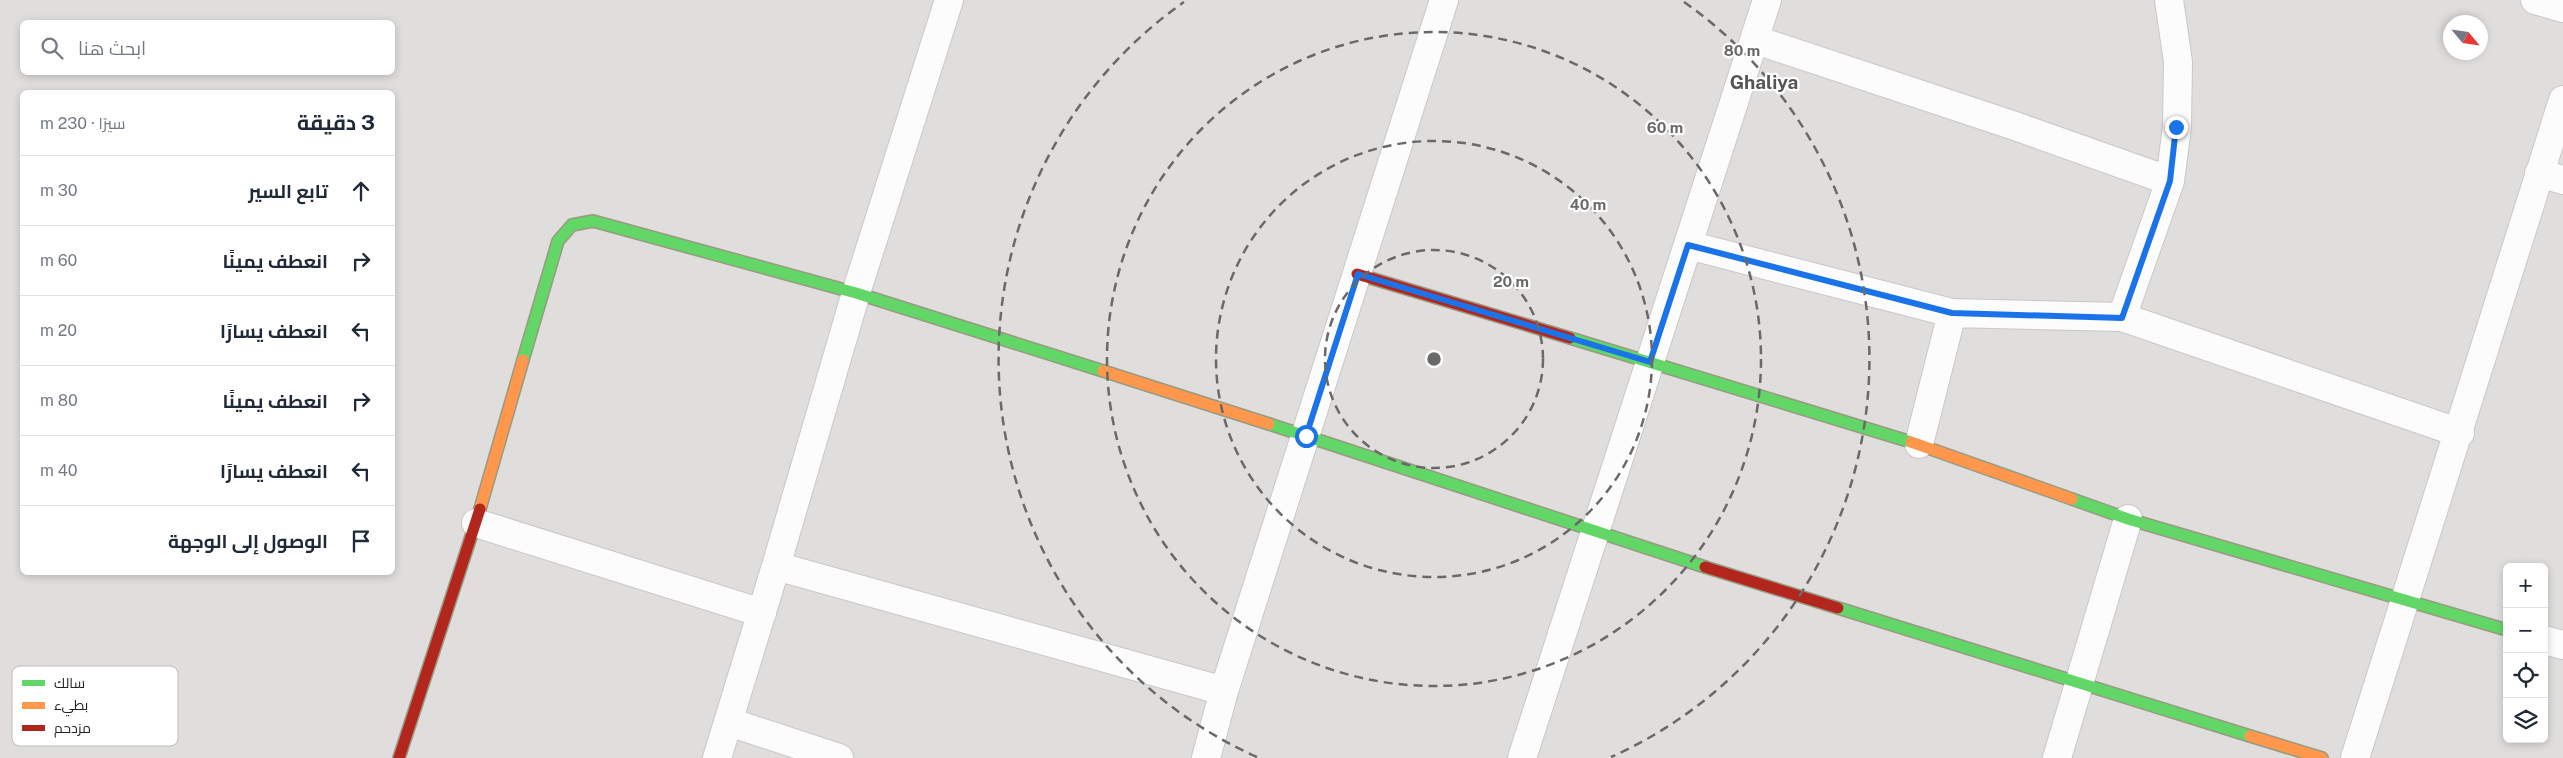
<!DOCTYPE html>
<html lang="ar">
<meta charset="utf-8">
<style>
body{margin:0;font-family:"Public Sans",Cairo,sans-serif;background:#f2f2f3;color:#1f2937;direction:rtl}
.controls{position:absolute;right:15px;bottom:15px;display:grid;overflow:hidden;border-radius:8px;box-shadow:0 2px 8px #0003}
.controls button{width:45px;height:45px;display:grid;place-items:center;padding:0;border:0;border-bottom:1px solid #e0e1e3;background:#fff;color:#1f2937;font:25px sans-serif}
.compass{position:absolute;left:2443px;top:15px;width:45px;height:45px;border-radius:50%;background:#fff;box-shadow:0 2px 8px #0003;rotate:119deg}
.stop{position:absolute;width:15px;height:15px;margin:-11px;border:4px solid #1a73e8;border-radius:50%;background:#fff}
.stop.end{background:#1a73e8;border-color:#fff;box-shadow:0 1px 5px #0008}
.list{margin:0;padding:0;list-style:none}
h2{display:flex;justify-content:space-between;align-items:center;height:65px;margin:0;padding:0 20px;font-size:21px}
h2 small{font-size:16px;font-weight:400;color:#747a83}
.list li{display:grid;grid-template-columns:32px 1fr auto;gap:15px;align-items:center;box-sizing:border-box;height:70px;padding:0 20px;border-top:1px solid #e0e1e3}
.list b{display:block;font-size:19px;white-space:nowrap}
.list em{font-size:16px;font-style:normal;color:#747a83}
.icon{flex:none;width:28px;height:28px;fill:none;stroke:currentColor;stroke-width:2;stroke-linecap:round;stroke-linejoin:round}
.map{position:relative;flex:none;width:2563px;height:758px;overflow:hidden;direction:ltr}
.search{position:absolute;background:#fff;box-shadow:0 2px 8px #0003;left:20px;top:20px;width:375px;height:55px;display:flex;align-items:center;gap:12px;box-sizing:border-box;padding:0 18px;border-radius:8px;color:#747a83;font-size:19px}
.panel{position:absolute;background:#fff;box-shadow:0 2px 8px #0003;left:20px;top:90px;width:375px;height:485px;border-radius:8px;direction:rtl}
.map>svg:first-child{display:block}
.residential{fill:#dfdedc;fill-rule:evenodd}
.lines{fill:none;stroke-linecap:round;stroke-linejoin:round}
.street-casing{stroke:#c9c8c7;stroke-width:30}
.fast-casing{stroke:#999a82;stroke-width:14}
.slow-casing{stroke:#999a82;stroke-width:14}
.jam-casing{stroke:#999a82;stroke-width:14}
.street{stroke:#fdfcfc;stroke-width:28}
.fast{stroke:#63d668;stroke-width:11}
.slow{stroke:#ff974d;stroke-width:11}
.jam{stroke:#b3261e;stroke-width:11}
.route{stroke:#1a73e8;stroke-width:6}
.ring{fill:none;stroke:#6a6968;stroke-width:2.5;stroke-dasharray:9 6}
.labels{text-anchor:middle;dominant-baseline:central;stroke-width:4.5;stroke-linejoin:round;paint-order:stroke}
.district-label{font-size:19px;font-weight:bold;fill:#555;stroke:#fff}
.key{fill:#fff;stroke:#bdbdbd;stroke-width:1}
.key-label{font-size:14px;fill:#222}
.centre{fill:#6a6968;stroke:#fff;stroke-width:2.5}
.ring-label{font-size:15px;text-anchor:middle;font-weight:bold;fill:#6a6968;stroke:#fff;stroke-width:4.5;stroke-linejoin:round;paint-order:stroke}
</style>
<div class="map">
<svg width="2563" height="758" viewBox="0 0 2563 758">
<rect width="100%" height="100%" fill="#f0eeeb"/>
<path class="residential" d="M0,0H2563V758H0ZM22,22H392V72H22ZM2450,22H2480V52H2450ZM22,92H392V572H22ZM2507,567H2544V739H2507Z"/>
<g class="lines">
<g class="street-casing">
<path id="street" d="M2535,0L2563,8
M1756,40L2015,126L2170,181
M2539,173L2563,180
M1688,245L1952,313L2122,317L2460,433
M2122,317L2170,181L2177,127L2178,62L2169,0
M1919,444L1952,313
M476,523L762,613
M776,566L1224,691
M2544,640L2563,645
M729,722L839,758
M717,758L776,566L856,293L949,0
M1206,758L1224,691L1444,0
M1522,758L1767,0
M2057,758L2128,519
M2355,758L2563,100"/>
</g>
<g class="fast-casing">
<path id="fast" d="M1570,338L1911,442
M523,360L558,241L572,225L593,221L856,293L1103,371
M1269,424L1705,567
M2072,499L2128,519L2507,630
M1838,608L2250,736"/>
</g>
<g class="slow-casing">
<path id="slow" d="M1103,371L1269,424
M1911,442L2072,499
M480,509L523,360
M2250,736L2322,758"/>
</g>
<g class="jam-casing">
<path id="jam" d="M1357,274L1570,338
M1705,567L1838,608
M399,758L480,509"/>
</g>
<use href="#street" class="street"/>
<use href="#fast" class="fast"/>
<use href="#slow" class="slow"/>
<use href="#jam" class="jam"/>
</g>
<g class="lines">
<path class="route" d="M1306,436L1358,274L1650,362L1688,245L1952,313L2122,318L2170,181L2176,127"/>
</g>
<g class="ring">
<circle cx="1434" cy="359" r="109"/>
<circle cx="1434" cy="359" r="218"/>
<circle cx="1434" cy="359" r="327"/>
<path d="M1257 757A436 436 0 0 1 1184 2M1684 2A436 436 0 0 1 1611 757"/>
</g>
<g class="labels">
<g class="district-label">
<text x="1764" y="82">Ghaliya</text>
</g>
</g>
<rect x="12" y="666" width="166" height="80" rx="8" class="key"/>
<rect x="22" y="680" width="23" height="6" fill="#63d668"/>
<rect x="22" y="702" width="23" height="7" fill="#ff974d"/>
<rect x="22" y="725" width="23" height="6" fill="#b3261e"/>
<g class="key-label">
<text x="54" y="688">سالك</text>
<text x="54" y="710">بطيء</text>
<text x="54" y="733">مزدحم</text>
</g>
<circle cx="1434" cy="359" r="8" class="centre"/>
<g class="ring-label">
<text x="1742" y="56">80 m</text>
<text x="1665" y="133">60 m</text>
<text x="1588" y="210">40 m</text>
<text x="1511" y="287">20 m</text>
</g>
</svg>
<div class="controls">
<button>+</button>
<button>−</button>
<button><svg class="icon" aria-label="locate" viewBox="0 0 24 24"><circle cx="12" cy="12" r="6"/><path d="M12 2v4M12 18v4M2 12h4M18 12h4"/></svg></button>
<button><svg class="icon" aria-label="layers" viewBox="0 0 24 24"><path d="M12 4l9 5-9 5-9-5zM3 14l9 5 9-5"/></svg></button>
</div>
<svg class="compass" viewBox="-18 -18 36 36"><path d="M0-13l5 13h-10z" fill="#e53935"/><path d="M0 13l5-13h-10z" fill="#747a83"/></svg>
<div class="stop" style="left:1306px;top:436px"></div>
<div class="stop end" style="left:2176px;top:127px"></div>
<div class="search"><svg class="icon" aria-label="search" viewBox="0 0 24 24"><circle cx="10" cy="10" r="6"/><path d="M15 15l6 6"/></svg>ابحث هنا</div>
<section class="panel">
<h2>3 دقيقة<small>سيرًا · 230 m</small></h2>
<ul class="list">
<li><svg class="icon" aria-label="ahead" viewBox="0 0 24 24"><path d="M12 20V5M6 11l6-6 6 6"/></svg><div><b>تابع السير</b></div><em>30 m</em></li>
<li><svg class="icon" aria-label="right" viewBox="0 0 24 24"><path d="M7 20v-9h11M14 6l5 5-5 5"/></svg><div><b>انعطف يمينًا</b></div><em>60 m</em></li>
<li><svg class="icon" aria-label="left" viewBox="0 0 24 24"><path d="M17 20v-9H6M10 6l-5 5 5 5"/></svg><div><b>انعطف يسارًا</b></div><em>20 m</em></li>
<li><svg class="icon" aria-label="right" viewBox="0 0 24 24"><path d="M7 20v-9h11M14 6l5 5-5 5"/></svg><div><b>انعطف يمينًا</b></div><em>80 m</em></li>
<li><svg class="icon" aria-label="left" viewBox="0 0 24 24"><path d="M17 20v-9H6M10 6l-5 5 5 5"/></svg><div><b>انعطف يسارًا</b></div><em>40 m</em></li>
<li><svg class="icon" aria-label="arrive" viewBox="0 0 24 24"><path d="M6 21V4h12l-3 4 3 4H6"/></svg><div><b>الوصول إلى الوجهة</b></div></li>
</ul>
</section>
</div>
